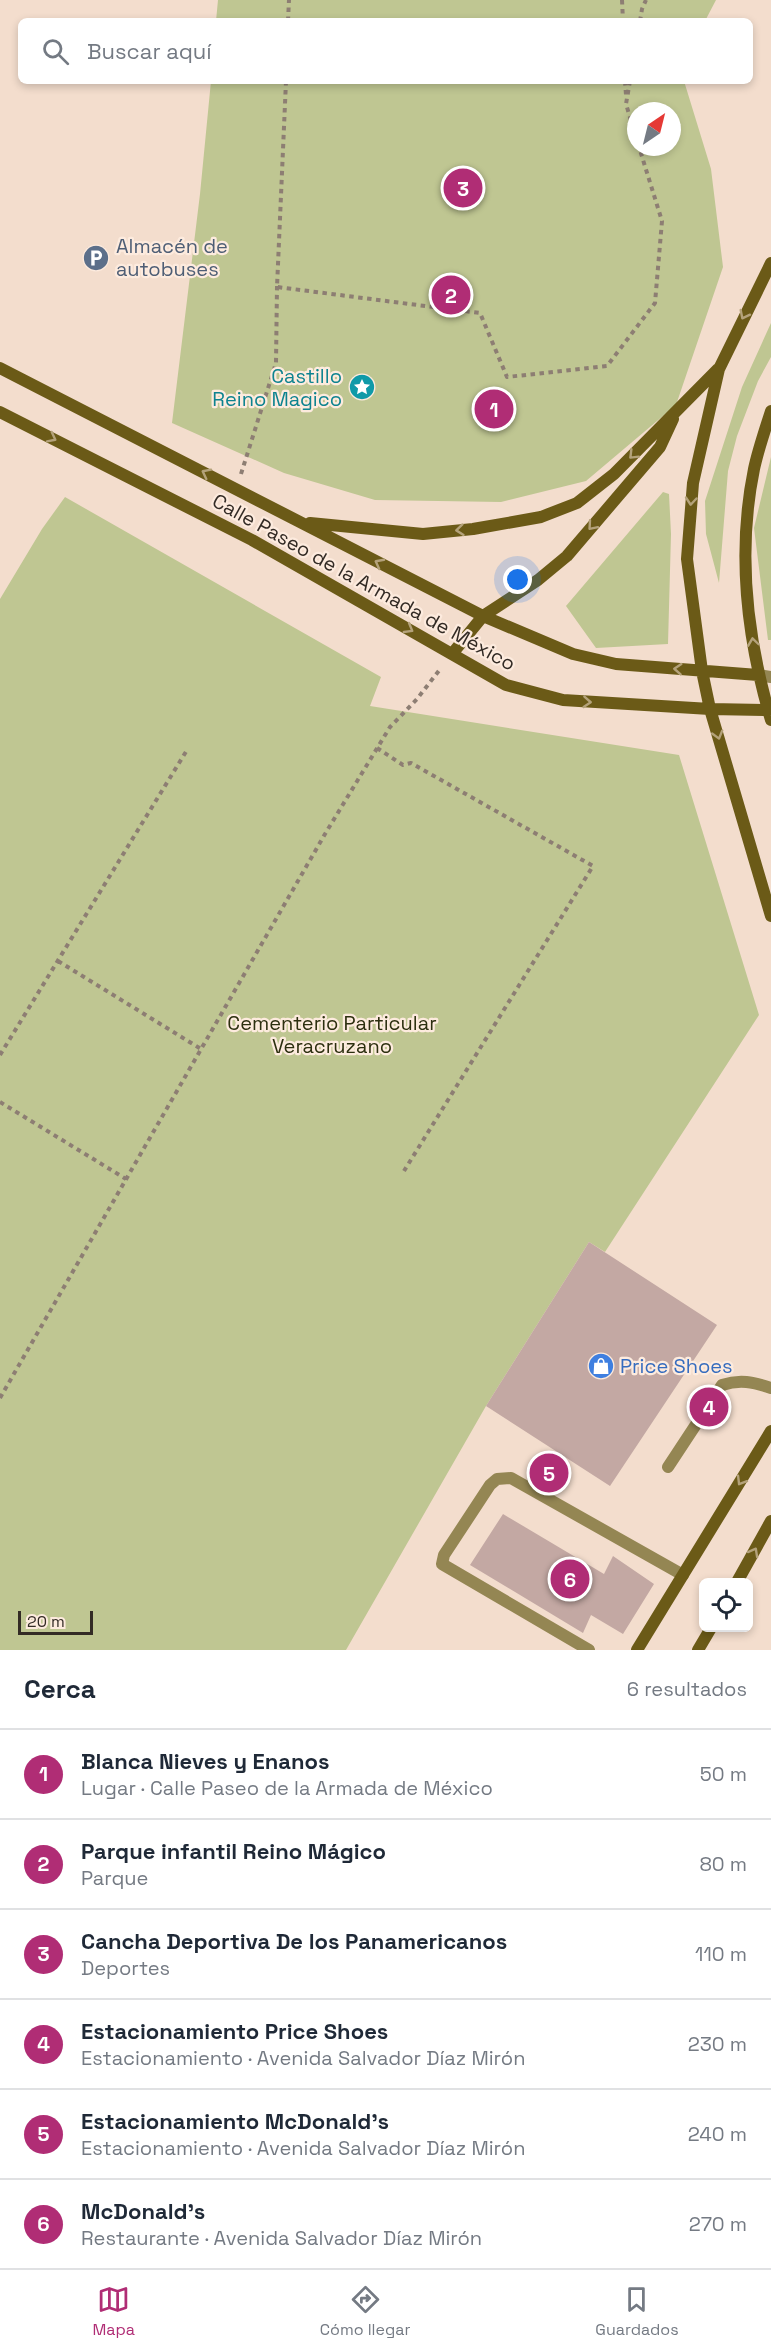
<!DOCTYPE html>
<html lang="es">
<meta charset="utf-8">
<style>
body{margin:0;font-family:"Space Grotesk",sans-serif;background:#f2f2f3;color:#1f2937}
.controls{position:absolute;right:18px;bottom:18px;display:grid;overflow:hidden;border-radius:9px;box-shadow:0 3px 9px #0003}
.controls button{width:54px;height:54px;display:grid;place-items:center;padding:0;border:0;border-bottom:2px solid #e0e1e3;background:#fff;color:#1f2937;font:30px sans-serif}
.compass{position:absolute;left:627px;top:102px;width:54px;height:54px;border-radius:50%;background:#fff;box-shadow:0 3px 9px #0003;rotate:35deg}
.scale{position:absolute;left:18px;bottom:15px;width:75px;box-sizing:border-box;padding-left:6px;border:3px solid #332b25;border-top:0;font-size:16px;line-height:21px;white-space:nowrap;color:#332b25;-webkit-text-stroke:4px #fdebde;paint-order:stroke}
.you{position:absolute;left:518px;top:580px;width:21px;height:21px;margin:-15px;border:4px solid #fff;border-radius:50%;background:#1a73e8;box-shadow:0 0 0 9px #1a73e833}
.badge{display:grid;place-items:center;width:39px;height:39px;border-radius:50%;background:#b02d75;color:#fff;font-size:20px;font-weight:700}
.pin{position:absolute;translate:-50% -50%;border:3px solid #fff;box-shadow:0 2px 6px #0006}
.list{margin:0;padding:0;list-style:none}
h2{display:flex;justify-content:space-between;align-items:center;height:78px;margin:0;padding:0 24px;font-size:26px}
h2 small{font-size:20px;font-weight:400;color:#747a83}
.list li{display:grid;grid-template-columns:39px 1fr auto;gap:18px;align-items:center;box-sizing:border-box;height:90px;padding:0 24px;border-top:2px solid #e0e1e3}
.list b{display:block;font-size:22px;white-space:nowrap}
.list p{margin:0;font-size:20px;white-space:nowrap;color:#747a83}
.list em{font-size:20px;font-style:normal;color:#747a83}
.icon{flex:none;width:33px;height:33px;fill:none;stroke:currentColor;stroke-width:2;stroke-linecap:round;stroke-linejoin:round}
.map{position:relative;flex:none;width:771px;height:1650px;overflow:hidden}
.search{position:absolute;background:#fff;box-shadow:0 3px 9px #0003;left:18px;right:18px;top:18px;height:66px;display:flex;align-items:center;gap:15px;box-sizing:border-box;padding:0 21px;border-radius:9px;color:#747a83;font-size:22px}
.sheet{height:618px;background:#fff}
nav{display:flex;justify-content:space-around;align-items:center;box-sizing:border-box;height:84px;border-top:2px solid #e0e1e3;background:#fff;font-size:16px;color:#747a83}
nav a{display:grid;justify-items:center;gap:3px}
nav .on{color:#b02d75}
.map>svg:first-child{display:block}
.green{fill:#bfc692;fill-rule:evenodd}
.building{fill:#c3a8a3}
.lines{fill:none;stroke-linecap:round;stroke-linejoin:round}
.path{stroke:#8d7e73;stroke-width:4;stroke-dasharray:4.5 4.5;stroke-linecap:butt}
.lane{stroke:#948653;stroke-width:12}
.street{stroke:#948653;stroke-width:12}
.secondary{stroke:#6b5a17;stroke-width:12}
.oneway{stroke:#b4a27a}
.labels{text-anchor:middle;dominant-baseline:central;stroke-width:4.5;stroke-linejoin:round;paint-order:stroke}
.service-label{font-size:20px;fill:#4e5e75;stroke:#fdebde;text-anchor:start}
.culture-label{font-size:20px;fill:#0d838f;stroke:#fdebde;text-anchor:end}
.street-label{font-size:20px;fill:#332b25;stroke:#fdebde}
.park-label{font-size:20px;fill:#2c2f0f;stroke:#fdebde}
.shop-label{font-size:20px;fill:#366cbe;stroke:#fdebde;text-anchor:start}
</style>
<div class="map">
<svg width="771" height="1650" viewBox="0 0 771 1650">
<rect width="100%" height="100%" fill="#f3ddcd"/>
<path class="green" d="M218,0H716L705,21H216Z
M211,81H684L711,169L723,267L676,405L586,481L501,502L375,500L284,473L172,423L200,194ZM636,111H672V147H636Z
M771,323V357L758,381L737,436L728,471L719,583L706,534L705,501L742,387Z
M771,457V640H768L754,528Z
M663,492L669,494L671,534L668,644L596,648L566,606Z
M65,497L381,677L370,706L679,755L759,1015L605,1252L589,1242L486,1406L346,1650H0V599L42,529Z"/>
<path class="building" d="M589,1242L717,1325L610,1486L486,1406Z
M503,1514L604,1574L613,1556L654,1584L623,1634L591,1615L583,1633L470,1565Z"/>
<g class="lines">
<path class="path" d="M622,0L623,21
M288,21L289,0
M640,21L642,9L646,0
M286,81L277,287L480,313L507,377L607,366L655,303L662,221L639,147
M625,81L626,95
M630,81L626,104L636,137
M241,474L276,363L277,286
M377,748L403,765L411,763L593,866L404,1171
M58,961L201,1049
M0,1055L187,750
M0,1102L126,1179
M0,1398L325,834L390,727L417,699L441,668"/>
<path class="lane" d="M668,1467L722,1385C740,1379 753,1382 771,1388
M589,1650L442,1564L444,1555L490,1485L497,1479L511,1478L683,1575"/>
<path class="street" d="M758,675L771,677"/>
<path class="secondary" d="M771,263L719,369L693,483L687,559L702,671L710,709L771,916
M0,368L483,616L573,654L616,664L758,675
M771,411C765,430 758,450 754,469C737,552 747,639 771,720
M0,412L252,540L506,685L563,700L710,709L768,710
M310,523L423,534L473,529L541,517L577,503L614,474L718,369
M452,654L483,616L538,580L567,556L660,447L673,419
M737,1582L771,1521
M637,1650L771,1431
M698,1650L711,1628"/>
</g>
<defs><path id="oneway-chevron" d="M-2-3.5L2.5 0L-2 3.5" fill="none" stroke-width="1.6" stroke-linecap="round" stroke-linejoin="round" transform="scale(1.5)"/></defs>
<g class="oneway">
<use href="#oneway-chevron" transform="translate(744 315) rotate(117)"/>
<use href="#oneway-chevron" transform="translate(52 438) rotate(27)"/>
<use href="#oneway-chevron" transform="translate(633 455) rotate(135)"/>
<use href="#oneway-chevron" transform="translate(206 473) rotate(-153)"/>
<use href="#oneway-chevron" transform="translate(691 501) rotate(95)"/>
<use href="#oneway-chevron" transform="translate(592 526) rotate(131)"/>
<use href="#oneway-chevron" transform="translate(460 530) rotate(174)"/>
<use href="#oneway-chevron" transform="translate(379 563) rotate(-152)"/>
<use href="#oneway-chevron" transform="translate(409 629) rotate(30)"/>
<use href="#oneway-chevron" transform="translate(753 642) rotate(-98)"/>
<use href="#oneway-chevron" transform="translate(678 669) rotate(-176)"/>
<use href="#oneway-chevron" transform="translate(587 702) rotate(4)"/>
<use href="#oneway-chevron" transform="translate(718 735) rotate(74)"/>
<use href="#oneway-chevron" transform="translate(741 1481) rotate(121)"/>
<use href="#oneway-chevron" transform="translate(754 1552) rotate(-61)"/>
</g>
<defs>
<g id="parking-disc" transform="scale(1.35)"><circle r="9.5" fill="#5c6f8a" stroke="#fdebde"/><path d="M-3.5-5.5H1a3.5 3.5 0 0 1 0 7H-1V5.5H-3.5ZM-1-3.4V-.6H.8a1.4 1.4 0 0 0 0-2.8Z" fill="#fff"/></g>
<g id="sight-disc" transform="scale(1.35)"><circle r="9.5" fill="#0f9aa8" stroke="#fdebde"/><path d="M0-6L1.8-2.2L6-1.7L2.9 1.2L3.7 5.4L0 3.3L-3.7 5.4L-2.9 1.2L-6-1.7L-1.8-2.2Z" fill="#fff"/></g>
<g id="shop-disc" transform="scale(1.35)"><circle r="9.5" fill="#3f7fe0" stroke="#fdebde"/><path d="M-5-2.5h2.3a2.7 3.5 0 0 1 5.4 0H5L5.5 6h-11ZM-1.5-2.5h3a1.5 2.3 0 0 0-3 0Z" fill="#fff"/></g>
</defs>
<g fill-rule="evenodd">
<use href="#parking-disc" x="96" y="258"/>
<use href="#sight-disc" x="362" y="387"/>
<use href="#shop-disc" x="601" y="1366"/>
</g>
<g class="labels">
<g class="service-label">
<text x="116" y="246">Almacén de<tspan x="116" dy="23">autobuses</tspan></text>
</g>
<g class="culture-label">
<text x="342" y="376">Castillo<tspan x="342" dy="23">Reino Magico</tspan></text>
</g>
<g class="street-label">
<text transform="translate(364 582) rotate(29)">Calle Paseo de la Armada de México</text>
</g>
<g class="park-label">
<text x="332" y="1023">Cementerio Particular<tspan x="332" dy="23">Veracruzano</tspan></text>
</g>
<g class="shop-label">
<text x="620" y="1366">Price Shoes</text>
</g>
</g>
</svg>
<div class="controls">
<button><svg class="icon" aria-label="locate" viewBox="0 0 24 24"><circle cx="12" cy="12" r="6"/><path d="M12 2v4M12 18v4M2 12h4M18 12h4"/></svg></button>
</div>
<svg class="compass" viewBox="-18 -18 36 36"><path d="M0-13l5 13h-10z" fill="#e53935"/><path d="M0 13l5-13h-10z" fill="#747a83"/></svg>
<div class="scale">20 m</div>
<div class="you"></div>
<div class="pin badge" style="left:494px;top:409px">1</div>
<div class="pin badge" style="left:451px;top:295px">2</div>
<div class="pin badge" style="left:463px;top:188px">3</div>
<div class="pin badge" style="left:709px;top:1407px">4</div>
<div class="pin badge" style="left:549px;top:1473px">5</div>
<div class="pin badge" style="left:570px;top:1579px">6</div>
<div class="search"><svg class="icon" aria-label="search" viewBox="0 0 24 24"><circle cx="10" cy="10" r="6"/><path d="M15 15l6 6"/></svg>Buscar aquí</div>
</div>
<section class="sheet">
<h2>Cerca<small>6 resultados</small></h2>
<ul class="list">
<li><span class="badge">1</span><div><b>Blanca Nieves y Enanos</b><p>Lugar · Calle Paseo de la Armada de México</p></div><em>50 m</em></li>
<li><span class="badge">2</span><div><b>Parque infantil Reino Mágico</b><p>Parque</p></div><em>80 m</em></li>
<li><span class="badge">3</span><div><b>Cancha Deportiva De los Panamericanos</b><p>Deportes</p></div><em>110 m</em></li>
<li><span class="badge">4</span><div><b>Estacionamiento Price Shoes</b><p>Estacionamiento · Avenida Salvador Díaz Mirón</p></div><em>230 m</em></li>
<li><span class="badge">5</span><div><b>Estacionamiento McDonald's</b><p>Estacionamiento · Avenida Salvador Díaz Mirón</p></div><em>240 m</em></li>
<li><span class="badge">6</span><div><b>McDonald's</b><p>Restaurante · Avenida Salvador Díaz Mirón</p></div><em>270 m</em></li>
</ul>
</section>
<nav>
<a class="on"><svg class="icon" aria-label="map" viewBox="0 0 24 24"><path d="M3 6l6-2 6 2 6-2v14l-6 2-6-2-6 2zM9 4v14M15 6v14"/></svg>Mapa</a>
<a><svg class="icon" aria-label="directions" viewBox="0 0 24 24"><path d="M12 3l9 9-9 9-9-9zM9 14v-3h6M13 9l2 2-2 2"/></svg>Cómo llegar</a>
<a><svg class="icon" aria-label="saved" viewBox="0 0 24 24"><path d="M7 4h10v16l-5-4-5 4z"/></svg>Guardados</a>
</nav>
